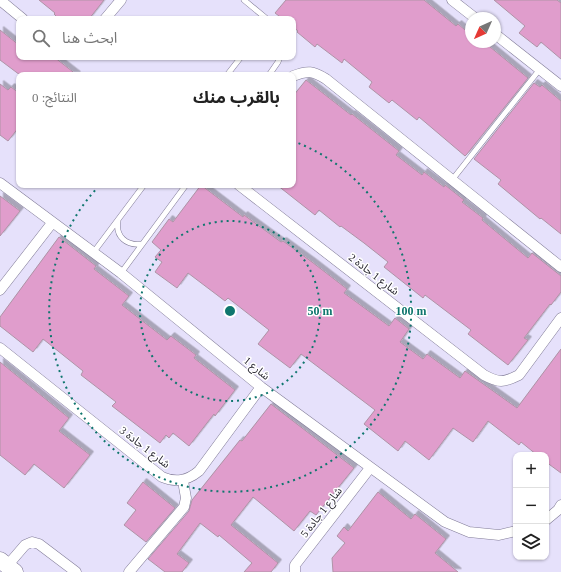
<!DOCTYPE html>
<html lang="ar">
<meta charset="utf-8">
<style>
body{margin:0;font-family:"Times New Roman","Noto Sans Arabic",serif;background:#f2f2f2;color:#222;direction:rtl}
.controls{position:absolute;right:12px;bottom:12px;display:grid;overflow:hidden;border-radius:8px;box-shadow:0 1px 3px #0004}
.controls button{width:36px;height:36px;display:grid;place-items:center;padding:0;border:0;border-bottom:1px solid #e0e0e0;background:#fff;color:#222;font:20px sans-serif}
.compass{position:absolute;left:465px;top:12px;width:36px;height:36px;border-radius:50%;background:#fff;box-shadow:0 1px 3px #0004;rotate:225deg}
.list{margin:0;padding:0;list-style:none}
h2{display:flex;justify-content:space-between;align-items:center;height:52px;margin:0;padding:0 16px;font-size:17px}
h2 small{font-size:13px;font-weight:400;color:#767676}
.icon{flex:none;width:22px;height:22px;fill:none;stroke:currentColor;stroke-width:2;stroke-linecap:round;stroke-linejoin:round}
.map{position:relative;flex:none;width:561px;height:572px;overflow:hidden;direction:ltr}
.search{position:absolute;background:#fff;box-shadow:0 1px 3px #0004;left:16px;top:16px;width:280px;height:44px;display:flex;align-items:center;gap:10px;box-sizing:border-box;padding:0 14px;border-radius:8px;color:#767676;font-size:15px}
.panel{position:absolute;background:#fff;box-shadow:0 1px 3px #0004;left:16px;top:72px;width:280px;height:116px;border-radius:8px;direction:rtl}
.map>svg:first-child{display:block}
.building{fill:#e09dcc;stroke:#af93a6;filter:url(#shadow)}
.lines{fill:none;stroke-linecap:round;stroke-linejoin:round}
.service-casing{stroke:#807b97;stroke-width:6}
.minor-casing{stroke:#807b97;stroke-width:11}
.trunk-casing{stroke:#807b97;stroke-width:17}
.service{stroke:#fff;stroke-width:5}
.minor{stroke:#fff;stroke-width:10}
.trunk{stroke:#fff;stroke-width:16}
.ring{fill:none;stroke:#0f766e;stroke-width:2;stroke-dasharray:2 4}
.labels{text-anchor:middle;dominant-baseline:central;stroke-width:3;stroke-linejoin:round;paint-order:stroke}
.street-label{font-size:11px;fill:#25232e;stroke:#fff}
.centre{fill:#0f766e;stroke:#fff;stroke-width:2}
.ring-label{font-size:12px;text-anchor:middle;font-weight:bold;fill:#0f766e;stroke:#fff;stroke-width:3;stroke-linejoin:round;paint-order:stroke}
</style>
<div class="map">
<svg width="561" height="572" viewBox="0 0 561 572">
<defs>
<filter id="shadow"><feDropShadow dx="3.5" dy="-3.5" stdDeviation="0" flood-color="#0004"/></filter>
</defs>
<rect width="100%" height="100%" fill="#e6e1fb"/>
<path class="building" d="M39,0H104L89,19H59L54,14L55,13Z
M286,0H424L456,26L458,24L471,35V42H484L528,78L467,154L465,156L419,117L417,120L392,100L389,103L369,87L372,82L344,59L342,63L317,44L315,47L297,32L298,31L293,27V19H283L275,13Z
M494,0H557L561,3V59L541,42L537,47L519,33L525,26Z
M0,30L19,45V57H54L77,75H20L0,60Z
M306,80L351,115L352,114L399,151L396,155L422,175L424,172L444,187L445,185L464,200L462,202L483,218L482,220L528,258L532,253L561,276V292L551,305L550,304L524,338L528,340L508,365L468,334L471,330L425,295L423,298L384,267L388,262L364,243L341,226L340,227L319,210L315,215L277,185H293V96Z
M534,83L540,87L542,85L561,101V234L541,218L540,219L498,184L501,180L474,159Z
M0,84L8,90L11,87L19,93V127L8,141L0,135Z
M201,185L243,217L244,215L281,242L283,241L312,262L347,289L344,293L389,326L395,318L409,329L400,342L423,359L427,354L460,378L465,371L517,408L561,349V473L546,462V455H537L521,442L519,445L488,421L473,442L453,428L429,460L405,441L398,451L364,424L375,410L301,354L290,368L258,344L269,330L228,298L225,301L188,273L177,288L155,272L162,262L155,257L161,250L152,242L169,219L173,222Z
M0,196L20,211L0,236Z
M59,237L96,266L94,269L129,296L122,305L167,340L171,336L196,355L194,358L235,390L215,416L214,414L189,446L173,433L169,438L166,435L160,443L112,406L116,402L81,375L83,371L43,339L33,352L0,326V317Z
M0,362L69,418L59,431L90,455L64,488L34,464L25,475L0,455Z
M271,404L354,468L316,515L310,511L294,531L253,497L231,525L278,563L271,572H244L252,563L219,535L218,537L200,523L177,554L189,563L182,572H165L148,559L189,511L192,500L240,440L242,441Z
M143,482L175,508L146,542L124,525L136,510L127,503Z
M378,492L411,519L415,514L446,539L435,553L458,572H333L332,558L345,543L337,536L344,527L348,531Z"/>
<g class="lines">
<g class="service-casing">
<path id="service" d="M244,0L267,19
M227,75L241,57
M269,75L278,62L280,57
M452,180L540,69
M118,221C115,237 127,246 142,244
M93,253L144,185
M121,273L186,185"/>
</g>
<g class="minor-casing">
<path id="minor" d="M0,0L23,19
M452,0L475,18
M105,19L121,0
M495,34L561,86
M293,76C308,70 313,71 326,79L561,267
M0,183L121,273L261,387L445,522L469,532L499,535L516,531
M239,185L484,375C499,383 503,383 519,375L561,318
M0,290L52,223
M0,348L162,477C176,483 187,481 199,471L261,387
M546,520L558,510L561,505
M7,566L25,545L32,542L39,544L76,572
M129,572L184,507L186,498L183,481
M295,572V565L370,468"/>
</g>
<g class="trunk-casing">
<path id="trunk" d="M0,560L15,572"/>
</g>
<use href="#service" class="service"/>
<use href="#minor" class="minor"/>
<use href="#trunk" class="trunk"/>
</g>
<g class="ring">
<circle cx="230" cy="311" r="90"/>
<path d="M293 141A181 181 0 1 1 100 185"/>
</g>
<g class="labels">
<g class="street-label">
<text transform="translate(374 274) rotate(38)">شارع 1 جادة 2</text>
<text transform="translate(257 368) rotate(39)">شارع 1</text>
<text transform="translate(145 447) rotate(38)">شارع 1 جادة 3</text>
<text transform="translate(321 512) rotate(-52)">شارع 1 جادة 5</text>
</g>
</g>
<circle cx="230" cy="311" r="6" class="centre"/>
<g class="ring-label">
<text x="320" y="315">50 m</text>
<text x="411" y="315">100 m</text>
</g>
</svg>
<div class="controls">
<button>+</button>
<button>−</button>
<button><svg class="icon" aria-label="layers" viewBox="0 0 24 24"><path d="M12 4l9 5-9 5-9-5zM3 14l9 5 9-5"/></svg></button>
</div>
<svg class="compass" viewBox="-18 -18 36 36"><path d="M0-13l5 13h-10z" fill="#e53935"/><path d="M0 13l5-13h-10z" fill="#767676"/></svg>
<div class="search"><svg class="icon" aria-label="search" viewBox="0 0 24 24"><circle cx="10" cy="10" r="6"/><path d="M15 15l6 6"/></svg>ابحث هنا</div>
<section class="panel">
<h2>بالقرب منك<small>النتائج: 0</small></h2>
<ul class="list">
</ul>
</section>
</div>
